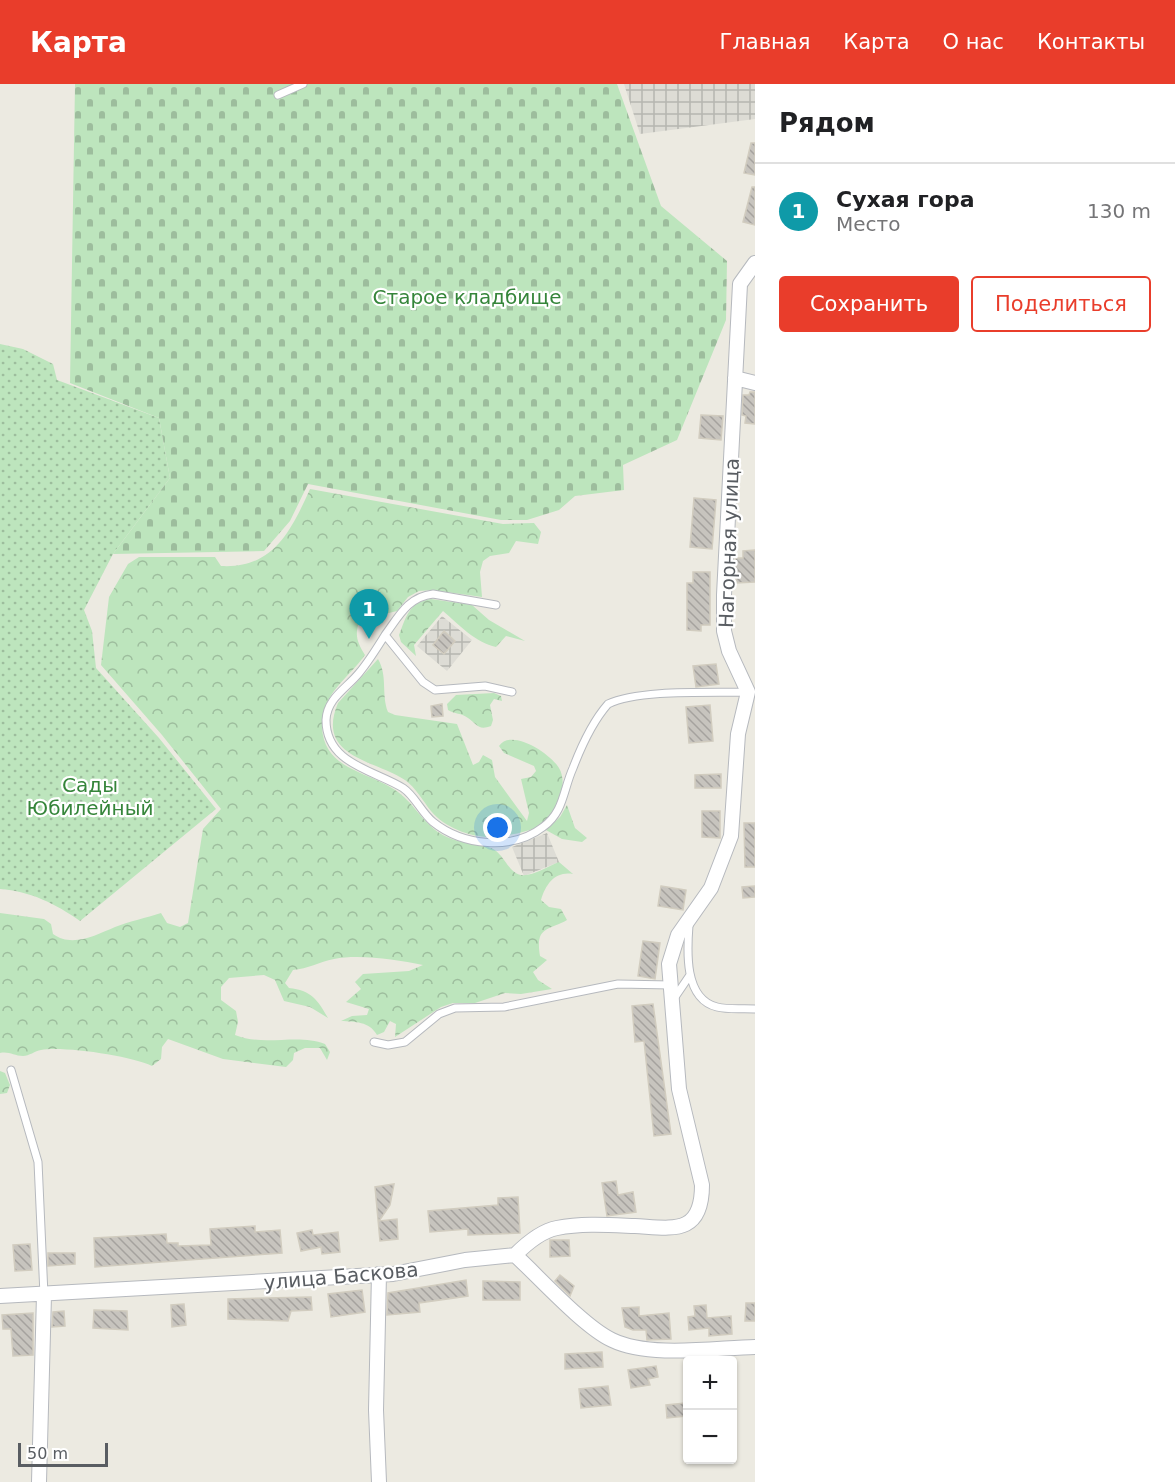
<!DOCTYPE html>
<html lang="ru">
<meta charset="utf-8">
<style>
body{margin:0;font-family:"DejaVu Sans",sans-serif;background:#f6f6f6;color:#202124}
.controls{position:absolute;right:18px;bottom:18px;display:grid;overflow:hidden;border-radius:6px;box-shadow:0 2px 4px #0004}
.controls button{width:54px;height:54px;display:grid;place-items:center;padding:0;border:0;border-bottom:2px solid #e0e0e0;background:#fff;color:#202124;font:30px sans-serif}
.scale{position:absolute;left:18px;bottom:15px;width:90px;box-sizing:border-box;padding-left:6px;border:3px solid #595d62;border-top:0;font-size:16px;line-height:21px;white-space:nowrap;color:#595d62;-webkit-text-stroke:4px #fff;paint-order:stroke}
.you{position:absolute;left:498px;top:744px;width:21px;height:21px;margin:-15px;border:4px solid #fff;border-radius:50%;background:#1a73e8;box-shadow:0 0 0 9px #1a73e833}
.badge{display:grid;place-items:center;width:39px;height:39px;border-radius:50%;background:#e93d2b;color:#fff;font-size:20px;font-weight:700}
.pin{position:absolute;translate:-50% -50px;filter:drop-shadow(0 2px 3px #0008)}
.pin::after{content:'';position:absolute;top:32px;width:21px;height:18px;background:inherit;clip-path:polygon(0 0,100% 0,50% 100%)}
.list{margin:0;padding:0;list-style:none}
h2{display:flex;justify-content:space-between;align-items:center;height:78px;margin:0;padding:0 24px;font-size:26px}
h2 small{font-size:20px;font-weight:400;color:#757577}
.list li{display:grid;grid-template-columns:39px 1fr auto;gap:18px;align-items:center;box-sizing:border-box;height:96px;padding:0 24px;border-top:2px solid #e0e0e0}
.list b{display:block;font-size:22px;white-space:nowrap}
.list p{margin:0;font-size:20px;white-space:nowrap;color:#757577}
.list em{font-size:20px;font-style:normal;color:#757577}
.actions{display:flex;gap:12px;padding:18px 24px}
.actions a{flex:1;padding:14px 0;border:2px solid #e93d2b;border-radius:6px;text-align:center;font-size:21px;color:#e93d2b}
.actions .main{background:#e93d2b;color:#fff}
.map{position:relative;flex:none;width:755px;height:1398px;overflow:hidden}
header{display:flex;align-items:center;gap:36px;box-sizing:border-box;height:84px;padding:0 30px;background:#e93d2b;color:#fff}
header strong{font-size:28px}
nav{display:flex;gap:33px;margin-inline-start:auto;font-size:21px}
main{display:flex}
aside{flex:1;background:#fff}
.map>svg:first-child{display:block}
.industrial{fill:url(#industrial-grid)}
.green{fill:url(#green-dots)}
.forest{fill:url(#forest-crowns)}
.cemetery{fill:url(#cemetery-stones)}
.building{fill:url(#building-back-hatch);stroke:#d1ccbf;stroke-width:1.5}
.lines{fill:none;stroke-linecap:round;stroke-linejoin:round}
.service-casing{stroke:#b6b9be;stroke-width:9}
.minor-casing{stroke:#b6b9be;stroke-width:16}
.service{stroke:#fff;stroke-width:7}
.minor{stroke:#fff;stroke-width:14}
.labels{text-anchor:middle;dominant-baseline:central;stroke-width:4.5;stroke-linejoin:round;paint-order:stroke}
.park-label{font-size:20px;fill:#35853a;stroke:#fff}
.street-label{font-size:20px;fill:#595d62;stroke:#fff}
</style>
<header>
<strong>Карта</strong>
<nav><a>Главная</a><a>Карта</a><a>О нас</a><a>Контакты</a></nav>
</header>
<main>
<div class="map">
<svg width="755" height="1398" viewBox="0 0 755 1398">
<defs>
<pattern id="industrial-grid" width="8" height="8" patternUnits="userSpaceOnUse" patternTransform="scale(1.5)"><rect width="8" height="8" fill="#dddcd5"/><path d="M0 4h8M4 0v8" fill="none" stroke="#b6b6b0"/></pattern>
<pattern id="green-dots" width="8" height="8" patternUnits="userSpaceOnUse" patternTransform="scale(1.5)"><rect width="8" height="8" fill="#bde5bd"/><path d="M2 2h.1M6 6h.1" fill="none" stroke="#9dbd9d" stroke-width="1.8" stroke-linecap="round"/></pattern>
<pattern id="forest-crowns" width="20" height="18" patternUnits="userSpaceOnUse" patternTransform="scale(1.5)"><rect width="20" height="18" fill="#bde5bd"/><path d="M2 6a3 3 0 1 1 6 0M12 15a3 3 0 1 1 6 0" fill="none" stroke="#9dbd9d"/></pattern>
<pattern id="cemetery-stones" width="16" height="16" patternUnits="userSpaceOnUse" patternTransform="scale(1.5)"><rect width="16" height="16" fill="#bde5bd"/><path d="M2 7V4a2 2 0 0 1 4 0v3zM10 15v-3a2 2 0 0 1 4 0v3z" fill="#9dbd9d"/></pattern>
<pattern id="building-back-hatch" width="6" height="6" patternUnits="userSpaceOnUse" patternTransform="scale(1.5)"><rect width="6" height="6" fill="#c7c4be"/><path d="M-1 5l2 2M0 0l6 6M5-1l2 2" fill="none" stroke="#a5a29e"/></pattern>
</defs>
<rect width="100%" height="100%" fill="#eceae1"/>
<path class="industrial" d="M624,0H755V35L640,50Z
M442,532L472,556L447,587L417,562Z
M547,749L559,778L524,792L512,763Z"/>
<path class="green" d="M0,260L23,265L53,280L57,296L159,334L170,394L113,470L84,526L92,547L96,584L159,654L216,725L80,837C56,820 30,807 0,805Z"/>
<path class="forest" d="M310,405L503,440L534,439L541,448L538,460L516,457L509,469L490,472L483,477L480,488L482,513L432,506L419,507L408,513L397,527L360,536C354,550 357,558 365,571C348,595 321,610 322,643C324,690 377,687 404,713C419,727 427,744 447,753C461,760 477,758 491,764C504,769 508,789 521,791C531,793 549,782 559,778L573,790C556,787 546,799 541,816L549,823L561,825L567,836C548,847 535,842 540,872L547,876L533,888L538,896L552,905L521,910L505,909L475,919H453L441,923L395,953L396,940L390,937L384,948L377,951C369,937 355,938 341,937L352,932L367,931L369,925L346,918L361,905L355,898L363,890L409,887L423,881C396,876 361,870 334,875C319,878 308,885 293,886L285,899L289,904C311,906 318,916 328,934L310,923L284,917L275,896L264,891L229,894L221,903V916L236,927L238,938L235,951C264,963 298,949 325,960L330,968L327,976L320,964H305L294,969L293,976L286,983L223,975L168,955L162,963L161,975L152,982C131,972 64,962 41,966C35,967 29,972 23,972C14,972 9,967 0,969V829L44,835L51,840L53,850C72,864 96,851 115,843C130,837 146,834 161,829L167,839L180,843L188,839L203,745L221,725L162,651L101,581L109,513L128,480L139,473H215L221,482C273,485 291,447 310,405Z
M431,515L472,521L489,536L525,557L506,552L496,563C476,559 458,540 443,527L414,561L416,572L401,558L399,551C406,533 409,518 431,515Z
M378,575C388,592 381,610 388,628L395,631L457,640L473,681L479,678L483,671L492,676L495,693L527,737L529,729L521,695L531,693L536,687L534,682L504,669L499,662C511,644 550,669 559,684C569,701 557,730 541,741C530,748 506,752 493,753C472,754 445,744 431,727C423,717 416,704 405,696C375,676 315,673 338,619Z
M494,609L501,612L502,617L494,615L490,621L493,636L491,642C478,647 477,640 468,634C462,629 454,630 448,626L447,620L456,611Z
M567,721L575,744L587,754L582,758L562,755L546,746L560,733Z
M0,987L5,989L10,1001L7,1009L0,1010Z"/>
<path class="cemetery" d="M75,0H617L661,122L727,177L726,236L677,356L623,381L624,406L575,412L559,426L527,436H501L308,400L290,437L264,467L113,470L170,394L159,334L70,299Z"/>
<path class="building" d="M751,59H755V91L744,89Z
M752,103H755V141L743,138Z
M750,308H755V340L745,339L746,332L742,331L743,311H749Z
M701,331L723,332L721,356L699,354Z
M694,414L716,416L712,465L690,463Z
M755,466V498L736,499L735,474H743V467Z
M693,488H710V541H701V547L687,546V499H693Z
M444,547L455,557L444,570L433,561Z
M716,580L719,600L696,603L693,582Z
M442,620L443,632L432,633L431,622Z
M710,621L713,657L689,659L686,623Z
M721,690V704H695V691Z
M702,727H720V754L702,753Z
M744,739H755V783H745Z
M661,802L686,806L683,826L658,822Z
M755,802V813L743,814L742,803Z
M643,857L660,859L655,895L638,892Z
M653,920L671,1050L654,1052L644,957L635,958L632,922Z
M616,1097L618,1111L633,1108L636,1128L607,1132L602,1099Z
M394,1100L390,1121L379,1137L397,1135L398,1155L380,1157L375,1103Z
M518,1113L520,1149L468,1151V1145L430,1148L428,1127L498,1121V1114Z
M255,1142V1148L280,1146L282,1169L95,1183L94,1154L166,1150L167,1159H178V1162L211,1161L210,1145Z
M312,1146L313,1151L338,1148L340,1168L322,1170L321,1163L301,1167L297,1149Z
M550,1156H569L570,1172L550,1173Z
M30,1160L32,1186L15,1187L13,1161Z
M48,1169H75V1180L48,1182Z
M560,1191L574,1202L570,1212L555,1197Z
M466,1196L468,1212L419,1219L420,1228L387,1231L388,1209Z
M483,1197L520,1198V1216H483Z
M362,1206L365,1228L331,1233L328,1210Z
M311,1213L312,1226L291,1227L288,1237L228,1235V1215Z
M746,1219H755V1237H745Z
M184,1220L186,1241L172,1243L171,1221Z
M706,1221L707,1234L731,1232L732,1250L709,1252V1244L689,1246L688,1233L695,1232L694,1222Z
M639,1223V1232L669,1229L671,1255L647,1256L646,1246H633L625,1243L622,1224Z
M94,1226L127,1227L128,1246L93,1244Z
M64,1227L65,1242L52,1243L53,1228Z
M33,1229V1271L13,1272L11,1245H3L2,1231Z
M602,1268L603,1283L565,1285V1270Z
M656,1282L658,1293L648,1295L650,1301L631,1304L628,1286Z
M608,1302L611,1321L581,1324L579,1305Z
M685,1319L686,1332L667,1334L666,1321Z"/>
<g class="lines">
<g class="service-casing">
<path id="service" d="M278,11L303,0
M385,551C399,532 408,513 433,510L496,521
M512,608L485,602L435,606L423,598L385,551C377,564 369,577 359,589C347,604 327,614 326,636C326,680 374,686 403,704C415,712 421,728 433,738C463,762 512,767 543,743C564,728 563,706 573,684C581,663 593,637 608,620C639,605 712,609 748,608
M689,841C687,867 684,915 717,923C729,926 743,924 755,925
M673,916L690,891
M374,958L388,961L405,958L439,930L455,924L504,923L618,900L671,901
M11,986L38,1078L44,1211"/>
</g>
<g class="minor-casing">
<path id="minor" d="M735,294L755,299
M515,1171C526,1160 541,1147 557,1144C582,1139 610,1141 635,1142C672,1144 702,1152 702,1101L679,1005L669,880L678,851L711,804L731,752L738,650L748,608L729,567L724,547V511L740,200L755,179
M0,1212L393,1190L465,1176L515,1171C539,1193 584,1243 612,1256C649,1274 714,1264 755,1263
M39,1398L44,1211
M379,1398L376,1326L379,1190"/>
</g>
<use href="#service" class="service"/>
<use href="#minor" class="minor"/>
</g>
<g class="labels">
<g class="park-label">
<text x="467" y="213">Старое кладбище</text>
<text x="90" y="701">Сады<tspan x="90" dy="23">Юбилейный</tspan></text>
</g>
<g class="street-label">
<text transform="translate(729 459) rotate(-88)">Нагорная улица</text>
<text transform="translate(341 1192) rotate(-5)">улица Баскова</text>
</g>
</g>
</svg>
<div class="controls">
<button>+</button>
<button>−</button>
</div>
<div class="scale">50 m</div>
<div class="you"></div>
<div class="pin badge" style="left:369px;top:555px;background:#0f9aa8">1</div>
</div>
<aside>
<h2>Рядом<small></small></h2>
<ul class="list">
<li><span class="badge" style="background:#0f9aa8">1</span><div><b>Сухая гора</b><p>Место</p></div><em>130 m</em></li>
</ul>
<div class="actions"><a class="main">Сохранить</a><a>Поделиться</a></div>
</aside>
</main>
